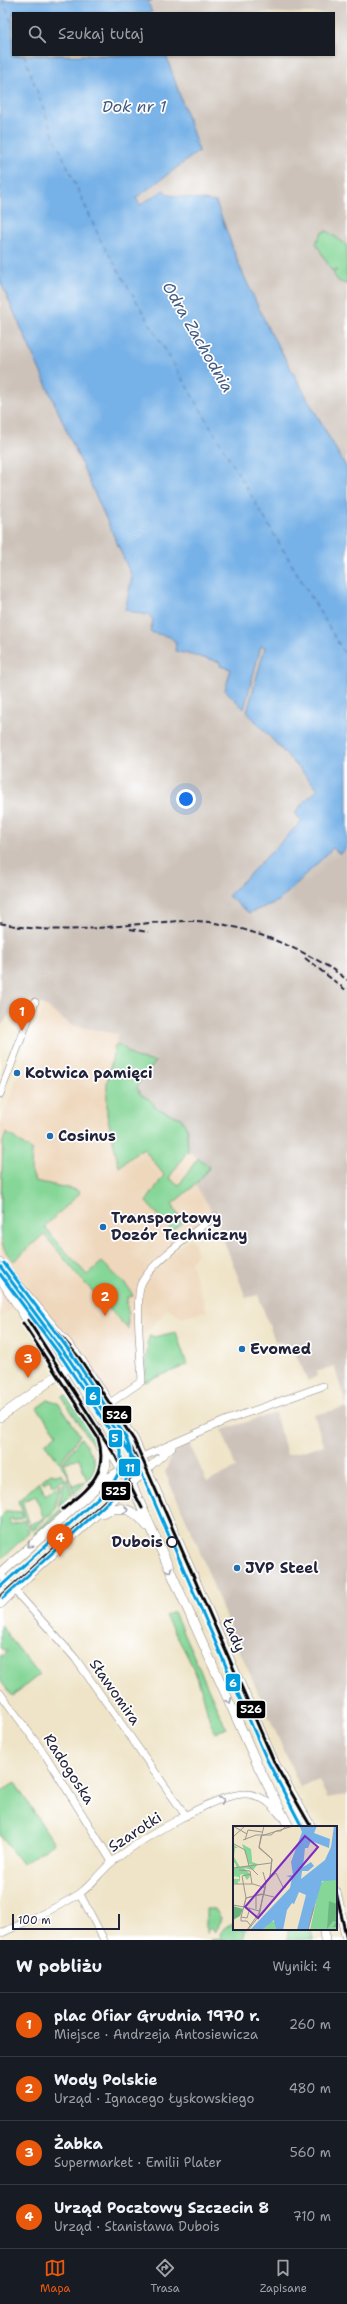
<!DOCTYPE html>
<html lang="pl">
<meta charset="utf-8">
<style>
body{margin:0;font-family:"Shantell Sans",sans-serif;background:#20242c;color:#f1f3f6}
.scale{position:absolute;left:12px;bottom:10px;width:108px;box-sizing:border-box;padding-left:4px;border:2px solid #22223b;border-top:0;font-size:11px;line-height:14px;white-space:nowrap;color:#22223b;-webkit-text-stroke:3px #fff;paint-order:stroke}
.you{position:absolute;left:186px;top:799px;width:14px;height:14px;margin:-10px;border:3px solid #fff;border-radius:50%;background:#1a73e8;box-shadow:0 0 0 6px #1a73e833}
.badge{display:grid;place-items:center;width:26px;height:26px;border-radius:50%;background:#ea580c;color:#fff;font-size:13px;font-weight:700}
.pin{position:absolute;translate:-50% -33px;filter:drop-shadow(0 1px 2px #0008)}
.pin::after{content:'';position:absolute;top:21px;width:14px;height:12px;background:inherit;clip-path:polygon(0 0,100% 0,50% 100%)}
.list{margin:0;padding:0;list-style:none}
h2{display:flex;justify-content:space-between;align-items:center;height:52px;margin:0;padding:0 16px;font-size:17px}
h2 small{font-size:13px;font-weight:400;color:#9ea1a6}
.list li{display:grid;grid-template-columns:26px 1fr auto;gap:12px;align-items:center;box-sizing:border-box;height:64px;padding:0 16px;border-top:1px solid #363941}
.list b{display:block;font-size:15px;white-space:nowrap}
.list p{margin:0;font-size:13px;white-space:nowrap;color:#9ea1a6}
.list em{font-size:13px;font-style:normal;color:#9ea1a6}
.icon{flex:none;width:22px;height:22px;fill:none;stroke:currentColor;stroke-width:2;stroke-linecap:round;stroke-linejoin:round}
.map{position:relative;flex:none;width:347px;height:1940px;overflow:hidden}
.search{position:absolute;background:#171b24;box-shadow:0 1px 3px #0004;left:12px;right:12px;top:12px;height:44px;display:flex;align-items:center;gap:10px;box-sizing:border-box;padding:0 14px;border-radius:0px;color:#9ea1a6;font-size:15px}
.sheet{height:308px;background:#171b24}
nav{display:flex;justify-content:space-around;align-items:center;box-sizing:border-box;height:56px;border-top:1px solid #363941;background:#171b24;font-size:11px;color:#9ea1a6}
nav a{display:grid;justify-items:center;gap:2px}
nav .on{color:#ea580c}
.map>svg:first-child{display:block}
.built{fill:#eed7bb}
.industrial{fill:#ccc2b9}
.green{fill:#85d697;stroke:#547c69;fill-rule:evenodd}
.water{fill:#76b1e7;stroke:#4c6a91}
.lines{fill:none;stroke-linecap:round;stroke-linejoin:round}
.ferry{stroke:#445b80;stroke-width:1;stroke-dasharray:5 4;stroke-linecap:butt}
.minor-casing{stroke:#888382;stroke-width:8}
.tertiary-casing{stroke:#888382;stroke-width:10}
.minor{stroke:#fff;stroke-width:7}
.tertiary{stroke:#fff;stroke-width:9}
.rail{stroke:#22223b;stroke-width:2;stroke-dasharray:6 3;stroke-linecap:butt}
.bus-1-casing{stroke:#fff;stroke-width:6}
.bus-2-casing{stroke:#fff;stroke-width:6}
.bus-1{stroke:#000;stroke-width:3}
.bus-2{stroke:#000;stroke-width:3}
.tram-1-casing{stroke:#fff;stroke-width:6}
.tram-2-casing{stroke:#fff;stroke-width:6}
.tram-3-casing{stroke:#fff;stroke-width:6}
.tram-1{stroke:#009cdd;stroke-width:3}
.tram-2{stroke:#009cdd;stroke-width:3}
.tram-3{stroke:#009cdd;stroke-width:3}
.oneway{stroke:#9c9ca7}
.poi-dot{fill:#1f6fb2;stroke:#fff;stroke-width:1.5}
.stop-dot{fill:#fff;stroke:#22223b;stroke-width:2}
.labels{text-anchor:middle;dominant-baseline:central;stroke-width:3.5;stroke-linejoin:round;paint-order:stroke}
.poi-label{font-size:15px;font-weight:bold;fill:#22223b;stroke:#fff;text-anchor:start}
.stop-label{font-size:15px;font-weight:bold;fill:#22223b;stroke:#fff;text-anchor:end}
.street-label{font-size:15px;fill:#22223b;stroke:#fff}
.water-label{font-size:16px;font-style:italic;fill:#445b80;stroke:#fff}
.inset-river{fill:none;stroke:#76b1e7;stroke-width:2}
.inset-road{fill:none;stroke:#9d9690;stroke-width:1}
.view{fill:#7b2cbf;fill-opacity:0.15;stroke:#7b2cbf;stroke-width:2}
.inset-edge{fill:none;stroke:#22223b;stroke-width:2}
.line-badge{stroke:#fff;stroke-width:1.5}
.badge-label{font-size:11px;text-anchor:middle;font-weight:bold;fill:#fff}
</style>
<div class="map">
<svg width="347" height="1940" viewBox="0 0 347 1940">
<rect width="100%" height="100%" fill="#fff"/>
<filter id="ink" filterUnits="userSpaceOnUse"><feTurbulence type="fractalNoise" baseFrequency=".025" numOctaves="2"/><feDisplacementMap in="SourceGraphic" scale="8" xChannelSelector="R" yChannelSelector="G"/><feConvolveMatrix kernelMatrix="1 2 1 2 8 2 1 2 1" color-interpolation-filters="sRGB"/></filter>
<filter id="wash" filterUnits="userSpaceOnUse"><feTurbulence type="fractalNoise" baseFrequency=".012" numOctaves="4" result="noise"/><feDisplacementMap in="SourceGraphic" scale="16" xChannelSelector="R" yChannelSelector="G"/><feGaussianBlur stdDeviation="0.9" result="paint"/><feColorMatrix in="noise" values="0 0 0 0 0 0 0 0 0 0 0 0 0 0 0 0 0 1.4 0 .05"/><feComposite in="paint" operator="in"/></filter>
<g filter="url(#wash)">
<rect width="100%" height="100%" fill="#efe4c8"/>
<path class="built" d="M44,1005L71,1025L119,1034L107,1090L198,1158L195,1185L213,1212L141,1278L140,1368L136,1381L111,1398L0,1259V1125Z
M190,1238L194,1242L197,1252L191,1263L207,1311L182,1318L168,1308L148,1331L142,1335L141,1292L147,1277L156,1266Z
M0,1286L12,1309L0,1319Z"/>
<path class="industrial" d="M153,0H347V469L268,328L239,265L216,202L168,195L140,205L136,198L199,151L166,55H334V13H152L148,1Z
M0,158L276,645L347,802V1795L327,1798L319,1780L300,1787L231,1631L195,1539L165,1473L172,1454L189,1443L207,1482L236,1468L222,1430L275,1413L287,1455L324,1445L314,1415L347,1407L334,1366L316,1372L317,1376L308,1381L292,1346L275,1341L258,1295L246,1298L213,1212L195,1185L209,1167L107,1090L118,1034L71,1025L44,1005L26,999L15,1007L0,1027Z"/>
<path class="green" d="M327,231L347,245V284L338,281L333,273L337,270H331L316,243L322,232Z
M115,1045L123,1047L135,1058L156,1062L142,1078L137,1088L140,1094L149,1099L158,1109L181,1118L187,1129L188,1150L169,1178L179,1185L198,1158L210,1167L195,1185L172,1204L182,1223L172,1230L146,1202L164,1175L143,1148L119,1167L107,1115V1083Z
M6,1133C16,1137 22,1146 32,1150L31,1170L35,1181L77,1190L80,1193L44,1227L87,1275L102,1262L129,1288L133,1296L127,1297L128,1329L82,1280L44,1234L14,1261C2,1251 0,1240 0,1225L3,1142Z
M176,1332L187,1365L145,1382L148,1340L150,1335L154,1337Z
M66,1395L98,1442L102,1451L95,1448L62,1397Z
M48,1400L54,1401L59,1404L80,1435L60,1463L45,1444L57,1434L37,1408Z
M81,1438C101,1466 100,1470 74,1493L67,1473L61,1465ZM79,1458L87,1481L73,1486L64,1463Z
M51,1473L58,1475L61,1473L65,1479L52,1487L50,1479L44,1483L42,1480Z
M96,1478L92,1485L36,1535L34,1533Z
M67,1480L72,1494L58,1507L64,1482Z
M39,1482L46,1496L61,1484L54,1511L31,1531L28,1525L44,1519L36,1496L22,1501L29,1522L27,1523L18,1501Z
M7,1511L21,1512L23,1517L13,1521L12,1518L9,1520L11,1525L24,1520L29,1533L0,1560V1517Z
M174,1612L226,1728L215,1733C207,1717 205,1698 198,1680C190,1658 177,1637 165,1616Z
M0,1625L39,1675L12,1696L0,1680V1657L1,1655L4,1656L7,1651L0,1648Z
M15,1783L54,1843L22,1864L0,1835V1792Z
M206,1909H215L221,1918L218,1928L214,1932L213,1929H208L207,1933H206Z
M234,1924V1929H246L243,1940H211L216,1938L222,1940L220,1934L224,1928Z
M288,1929H311L313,1940H288Z"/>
<path class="water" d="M0,0H153L148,2L152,13H13V55H166L199,151L136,198L140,205L164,190L168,195L216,202L239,265L268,328L347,469V846L340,854L333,848L279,901L249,913L228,896L302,821L295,814L302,804L318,789L247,712L265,647L261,646L244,709L225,690L231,669L220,666V662L175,651L176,643L170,637L150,632L153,620L147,613L146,615L125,610L132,577L0,281Z"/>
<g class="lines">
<path class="ferry" d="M3,0L13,27
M24,55L52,132L101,241L347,658"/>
</g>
</g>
<g filter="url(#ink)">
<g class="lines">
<g class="minor-casing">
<path id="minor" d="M0,1094L35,1002
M110,1403L142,1381C141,1362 135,1298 141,1284C150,1263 196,1231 215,1216
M142,1457L227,1420L323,1386
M147,1469L172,1447
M0,1574L75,1658L186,1816
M0,1693L46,1756L112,1862
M80,1894L104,1940
M0,1934C26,1921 54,1910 79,1894C91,1886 100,1872 111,1863C135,1843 216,1793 245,1794C260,1794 271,1803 280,1815"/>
</g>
<g class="tertiary-casing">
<path id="tertiary" d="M0,1263L80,1359L134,1440L275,1764L311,1827
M0,1277L131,1483L258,1766L289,1827
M0,1417L80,1359
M99,1483L106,1465L105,1443
M102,1513C121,1503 135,1510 147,1526
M0,1574L101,1483L142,1457
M0,1604L28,1576L147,1469
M336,1892L347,1940
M324,1929L325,1940"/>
</g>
<use href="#minor" class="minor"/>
<use href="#tertiary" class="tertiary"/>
<path class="rail" d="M0,923C70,939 125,921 193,921C238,921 313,952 347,980
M130,929L148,932
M305,958L347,991"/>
<g class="bus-1-casing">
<path id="bus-1" d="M0,1263L80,1359L134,1440L275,1764L311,1827
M28,1320L116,1457L142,1508
M336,1892L347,1940"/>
</g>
<g class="bus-2-casing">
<path id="bus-2" d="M0,1271C51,1332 108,1394 141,1468L0,1597
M23,1323L98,1438C109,1474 88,1488 63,1509"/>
</g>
<use href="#bus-1" class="bus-1"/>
<use href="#bus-2" class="bus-2"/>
<g class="tram-1-casing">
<path id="tram-1" d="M0,1266L69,1359L139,1467L266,1758L302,1827"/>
</g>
<g class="tram-2-casing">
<path id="tram-2" d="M0,1274L63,1359L117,1441L121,1451V1463L118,1474L112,1485L0,1587"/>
</g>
<g class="tram-3-casing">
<path id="tram-3" d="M3,1598L120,1491C131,1473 135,1456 125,1436L71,1353L4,1263"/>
</g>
<use href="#tram-1" class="tram-1"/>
<use href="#tram-2" class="tram-2"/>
<use href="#tram-3" class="tram-3"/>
</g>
<defs><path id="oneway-chevron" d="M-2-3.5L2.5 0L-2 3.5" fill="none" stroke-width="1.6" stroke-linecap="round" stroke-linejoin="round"/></defs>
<g class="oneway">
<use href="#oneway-chevron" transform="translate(126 1510) rotate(14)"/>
<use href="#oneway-chevron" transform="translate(30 1545) rotate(138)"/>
<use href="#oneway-chevron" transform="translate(169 1570) rotate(66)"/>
<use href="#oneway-chevron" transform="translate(229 1701) rotate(67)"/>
<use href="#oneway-chevron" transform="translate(222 1800) rotate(-23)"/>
</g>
</g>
<g class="poi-dot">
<circle cx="17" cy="1073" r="4"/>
<circle cx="50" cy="1136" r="4"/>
<circle cx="103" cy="1227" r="4"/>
<circle cx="242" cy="1349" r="4"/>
<circle cx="237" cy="1568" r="4"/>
</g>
<circle class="stop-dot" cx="172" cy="1542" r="5"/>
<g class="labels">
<g class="poi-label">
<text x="25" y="1073">Kotwica pamięci</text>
<text x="58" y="1136">Cosinus</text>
<text x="111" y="1218">Transportowy<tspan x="111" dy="17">Dozór Techniczny</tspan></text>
<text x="250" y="1349">Evomed</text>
<text x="245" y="1568">JVP Steel</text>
</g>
<g class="stop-label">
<text x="163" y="1542">Dubois</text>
</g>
<g class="street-label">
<text transform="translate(234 1635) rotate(66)">Łady</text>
<text transform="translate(115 1692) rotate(55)">Sławomira</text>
<text transform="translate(69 1769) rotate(57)">Radogoska</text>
<text transform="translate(135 1832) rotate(-33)">Szarotki</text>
</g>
<g class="water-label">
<text x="134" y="106">Dok nr 1</text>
<text transform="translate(198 337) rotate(60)">Odra Zachodnia</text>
</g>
</g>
<g transform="translate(233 1826)">
<rect width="104" height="104" fill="#efe4c8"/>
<path d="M9,18L18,23L19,33L24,32L19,33V36L25,38L20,44L11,42L18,49L14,54L10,48L7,49V55L6,56L5,54V58L0,57V53H6V51L0,50V42H4L2,37H0L1,19L5,22H2L1,31L7,41L19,39L16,38ZM93,53L104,54V104H77L87,58ZM42,95L43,104H29L38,96Z" fill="#85d697"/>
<path d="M96,75L104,78V101H100L103,96L100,95L94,103ZM0,80L10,83L7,90L0,94Z" fill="#6cb780"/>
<path d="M71,0H84L81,7L97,13L96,22L78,15L75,22H72L70,41L78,36L81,40L75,45H69L68,53L92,34L98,21L101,0H104V54L89,55L75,104H64L73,69L66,66L61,78L59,77L54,84L50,104H43L41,94L29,104H17L57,62L59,52L53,50L60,49L58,36L69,6L67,1Z" fill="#76b1e7"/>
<path class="inset-river" d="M25,97L32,96L59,68L68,22L76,0"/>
<path class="inset-road" d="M0,0L14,8M31,0L26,21L39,33L37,51M0,11L12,0M10,14L23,9H38L43,5H48L52,1L60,0M12,14L15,4L29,6M1,18L12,24L16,40L25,49M0,42L38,37M6,44L17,45L19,58M33,55L43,47L50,61H53M0,58H20L33,62M13,72L28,68L41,71M0,79L11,81L13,72L31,68L32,63M12,81L26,85M23,83V68M8,91L13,72L9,50L18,48M8,91L14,92L17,82M8,91V95H14L18,100M14,104L26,87L33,57L30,46M15,104L26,90L33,56L37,51L39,33L26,22L28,10L60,0M75,104L81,81"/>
<path class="view" d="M72,10L85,21L25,92L12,81Z"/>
<rect width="104" height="104" class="inset-edge"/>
</g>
<g class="line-badge">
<rect x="85" y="1386" width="16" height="20" rx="4" fill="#009cdd"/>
<rect x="102" y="1405" width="30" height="19" rx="4" fill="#000"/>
<rect x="108" y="1429" width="15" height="19" rx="4" fill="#009cdd"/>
<rect x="118" y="1458" width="23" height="19" rx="4" fill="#009cdd"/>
<rect x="101" y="1481" width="30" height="20" rx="4" fill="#000"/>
<rect x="225" y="1673" width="16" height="19" rx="4" fill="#009cdd"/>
<rect x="236" y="1700" width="30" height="19" rx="4" fill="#000"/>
</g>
<g class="badge-label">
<text x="93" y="1400">6</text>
<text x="117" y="1419">526</text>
<text x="115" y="1442">5</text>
<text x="130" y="1472">11</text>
<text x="116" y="1495">525</text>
<text x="233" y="1687">6</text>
<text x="251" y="1713">526</text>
</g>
</svg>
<div class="scale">100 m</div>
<div class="you"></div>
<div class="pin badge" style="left:22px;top:1031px">1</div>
<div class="pin badge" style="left:105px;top:1316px">2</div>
<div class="pin badge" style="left:28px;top:1378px">3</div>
<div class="pin badge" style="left:60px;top:1557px">4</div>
<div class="search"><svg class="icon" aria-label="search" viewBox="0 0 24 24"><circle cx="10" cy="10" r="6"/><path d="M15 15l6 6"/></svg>Szukaj tutaj</div>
</div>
<section class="sheet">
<h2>W pobliżu<small>Wyniki: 4</small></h2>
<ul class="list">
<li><span class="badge">1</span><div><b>plac Ofiar Grudnia 1970 r.</b><p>Miejsce · Andrzeja Antosiewicza</p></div><em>260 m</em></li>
<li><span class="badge">2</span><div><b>Wody Polskie</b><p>Urząd · Ignacego Łyskowskiego</p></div><em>480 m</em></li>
<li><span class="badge">3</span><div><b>Żabka</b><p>Supermarket · Emilii Plater</p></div><em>560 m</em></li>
<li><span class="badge">4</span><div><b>Urząd Pocztowy Szczecin 8</b><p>Urząd · Stanisława Dubois</p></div><em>710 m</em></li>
</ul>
</section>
<nav>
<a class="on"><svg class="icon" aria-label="map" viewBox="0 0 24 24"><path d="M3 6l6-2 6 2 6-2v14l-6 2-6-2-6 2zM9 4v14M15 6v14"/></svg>Mapa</a>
<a><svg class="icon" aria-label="directions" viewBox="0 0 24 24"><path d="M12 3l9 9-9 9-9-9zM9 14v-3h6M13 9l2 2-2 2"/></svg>Trasa</a>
<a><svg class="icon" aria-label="saved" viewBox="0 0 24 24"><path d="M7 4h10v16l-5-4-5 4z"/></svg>Zapisane</a>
</nav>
